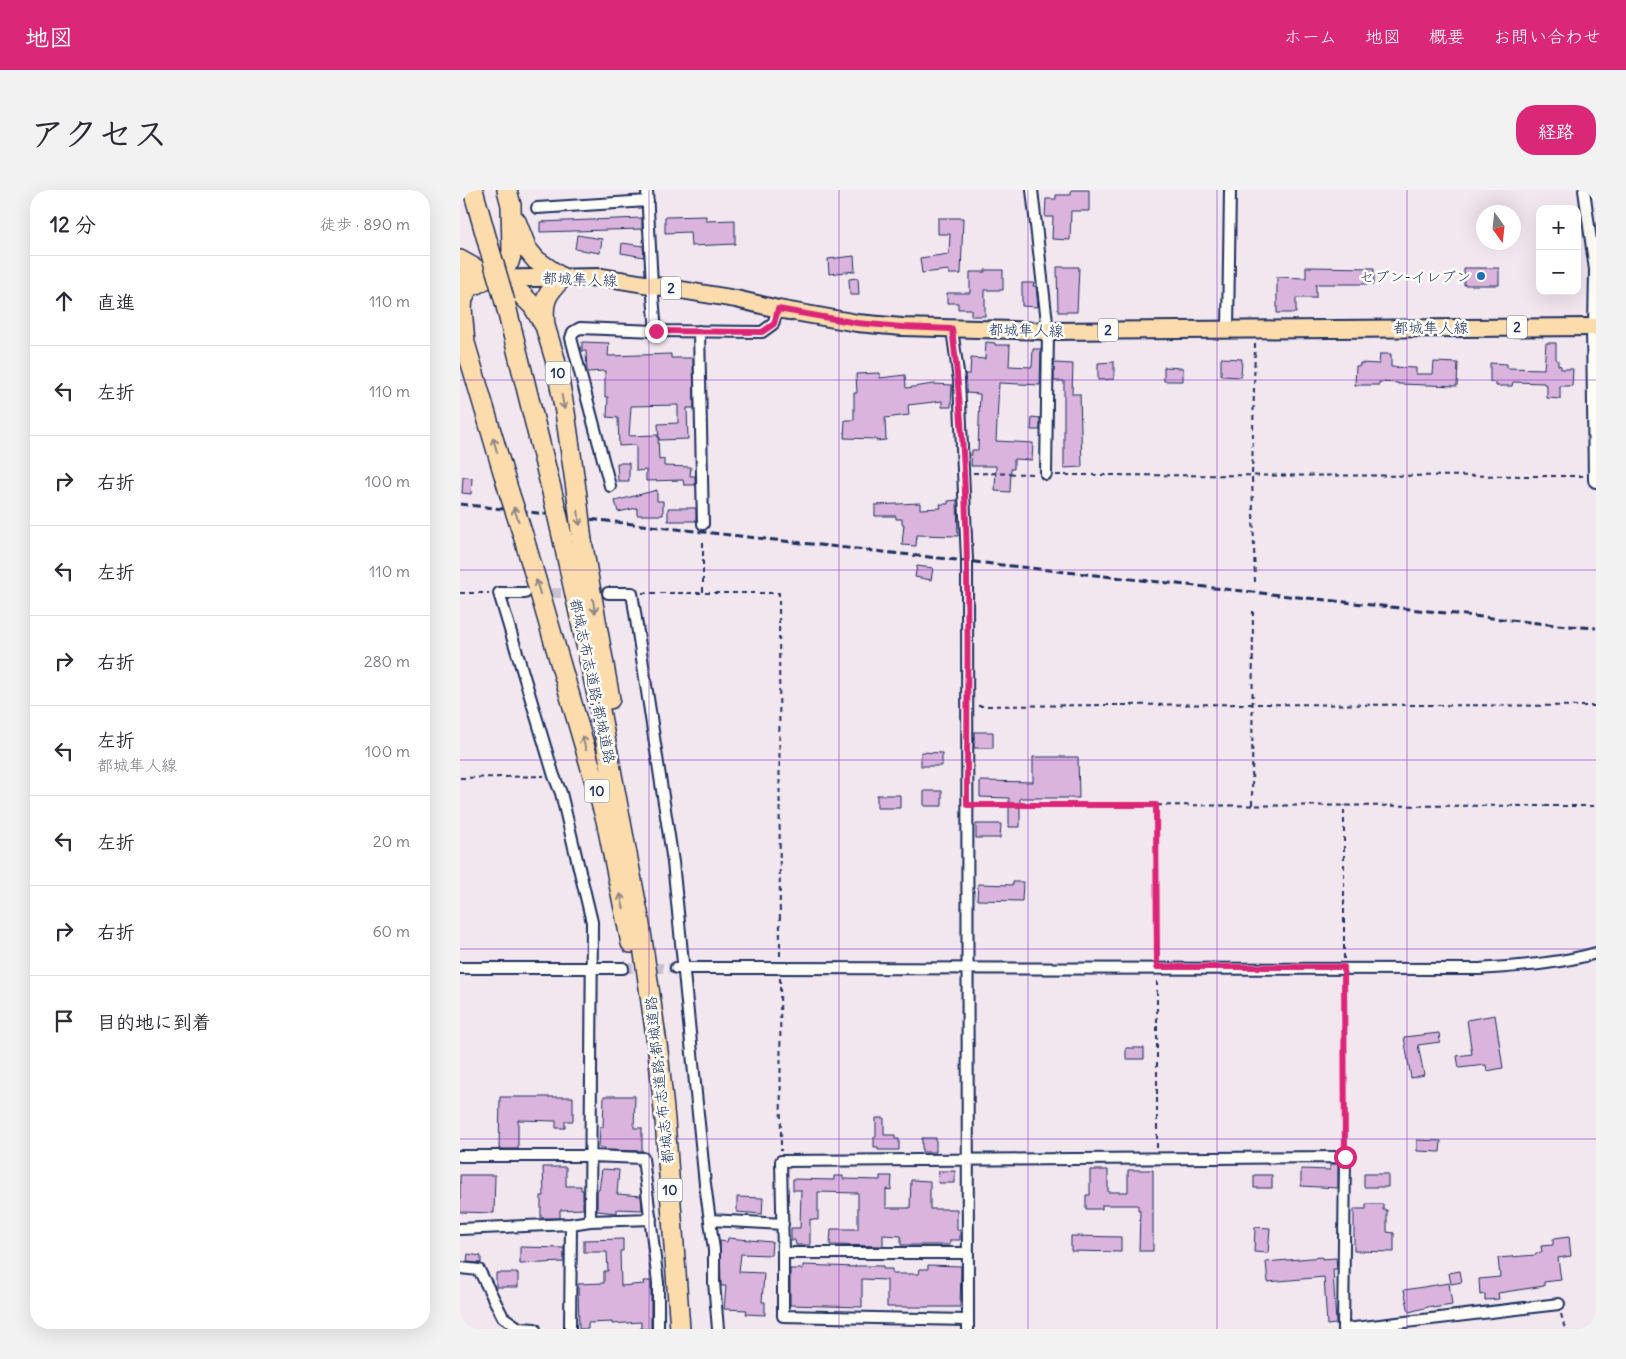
<!DOCTYPE html>
<html lang="ja">
<meta charset="utf-8">
<style>
body{margin:0;font-family:Delius,"Klee One",sans-serif;background:#f2f2f3;color:#2b2b33}
.controls{position:absolute;right:15px;top:15px;display:grid;overflow:hidden;border-radius:10px;box-shadow:0 5px 20px #0002}
.controls button{width:45px;height:45px;display:grid;place-items:center;padding:0;border:0;border-bottom:1px solid #e1e1e2;background:#fff;color:#2b2b33;font:25px sans-serif}
.compass{position:absolute;left:1016px;top:15px;width:45px;height:45px;border-radius:50%;background:#fff;box-shadow:0 5px 20px #0002;rotate:165deg}
.stop{position:absolute;width:15px;height:15px;margin:-11px;border:4px solid #db2777;border-radius:50%;background:#fff}
.stop.end{background:#db2777;border-color:#fff;box-shadow:0 1px 5px #0008}
.list{margin:0;padding:0;list-style:none}
h2{display:flex;justify-content:space-between;align-items:center;height:65px;margin:0;padding:0 20px;font-size:21px}
h2 small{font-size:16px;font-weight:400;color:#7c7c81}
.list li{display:grid;grid-template-columns:32px 1fr auto;gap:15px;align-items:center;box-sizing:border-box;height:90px;padding:0 20px;border-top:1px solid #e1e1e2}
.list b{display:block;font-size:19px;white-space:nowrap}
.list p{margin:0;font-size:16px;white-space:nowrap;color:#7c7c81}
.list em{font-size:16px;font-style:normal;color:#7c7c81}
.icon{flex:none;width:28px;height:28px;fill:none;stroke:currentColor;stroke-width:2;stroke-linecap:round;stroke-linejoin:round}
.map{position:relative;flex:none;width:1136px;height:1139px;overflow:hidden;border-radius:20px}
header{display:flex;align-items:center;gap:30px;box-sizing:border-box;height:70px;padding:0 25px;background:#db2777;color:#fff}
header strong{font-size:24px}
nav{display:flex;gap:28px;margin-inline-start:auto;font-size:18px}
.intro{display:flex;align-items:center;justify-content:space-between;box-sizing:border-box;height:120px;padding:0 30px}
h1{margin:0;font-size:35px}
.button{padding:12px 22px;border-radius:20px;background:#db2777;color:#fff;font-size:18px;font-weight:700}
main{display:flex;gap:30px;padding:0 30px}
aside{flex:1;background:#fff;border-radius:20px;box-shadow:0 5px 20px #0002}
.map>svg:first-child{display:block}
.building{fill:#dab4dc;stroke:#1b2f5e}
.lines{fill:none;stroke-linecap:round;stroke-linejoin:round}
.street-tunnel{stroke:#c7c1d2;stroke-width:10;stroke-dasharray:10 5;stroke-linecap:butt}
.street-casing{stroke:#1b2f5e;stroke-width:14}
.secondary-casing{stroke:#1b2f5e;stroke-width:18}
.primary-casing{stroke:#1b2f5e;stroke-width:20}
.highway-casing{stroke:#1b2f5e;stroke-width:22}
.path{stroke:#1b2f5e;stroke-width:2;stroke-dasharray:5 4;stroke-linecap:butt}
.street{stroke:#fdfcf7;stroke-width:10}
.secondary{stroke:#fdfcf7;stroke-width:14}
.primary{stroke:#fcdcac;stroke-width:16}
.highway{stroke:#fcdcac;stroke-width:19}
.rail{stroke:#1b2f5e;stroke-width:3;stroke-dasharray:8 4;stroke-linecap:butt}
.highway-bridge-casing{stroke:#1b2f5e;stroke-width:22;stroke-linecap:butt}
.highway-bridge{stroke:#fcdcac;stroke-width:19}
.oneway{stroke:#8c8685}
.route{stroke:#db2777;stroke-width:6}
.grid{fill:none;stroke:#7b2cbf;stroke-width:1;stroke-opacity:0.55}
.poi-dot{fill:#1f6fb2;stroke:#fdfcf7;stroke-width:2}
.labels{text-anchor:middle;dominant-baseline:central;stroke-width:5;stroke-linejoin:round;paint-order:stroke}
.shield{fill:#fdfcf7;stroke:#5f6c8c;stroke-width:1}
.shield-label{font-size:14px;font-weight:bold;fill:#1b2f5e}
.poi-label{font-size:15px;fill:#1b2f5e;stroke:#fdfcf7;text-anchor:end}
.street-label{font-size:15px;fill:#1b2f5e;stroke:#fdfcf7}
</style>
<header>
<strong>地図</strong>
<nav><a>ホーム</a><a>地図</a><a>概要</a><a>お問い合わせ</a></nav>
</header>
<div class="intro"><h1>アクセス</h1><a class="button">経路</a></div>
<main>
<aside>
<h2>12 分<small>徒歩 · 890 m</small></h2>
<ul class="list">
<li><svg class="icon" aria-label="ahead" viewBox="0 0 24 24"><path d="M12 20V5M6 11l6-6 6 6"/></svg><div><b>直進</b></div><em>110 m</em></li>
<li><svg class="icon" aria-label="left" viewBox="0 0 24 24"><path d="M17 20v-9H6M10 6l-5 5 5 5"/></svg><div><b>左折</b></div><em>110 m</em></li>
<li><svg class="icon" aria-label="right" viewBox="0 0 24 24"><path d="M7 20v-9h11M14 6l5 5-5 5"/></svg><div><b>右折</b></div><em>100 m</em></li>
<li><svg class="icon" aria-label="left" viewBox="0 0 24 24"><path d="M17 20v-9H6M10 6l-5 5 5 5"/></svg><div><b>左折</b></div><em>110 m</em></li>
<li><svg class="icon" aria-label="right" viewBox="0 0 24 24"><path d="M7 20v-9h11M14 6l5 5-5 5"/></svg><div><b>右折</b></div><em>280 m</em></li>
<li><svg class="icon" aria-label="left" viewBox="0 0 24 24"><path d="M17 20v-9H6M10 6l-5 5 5 5"/></svg><div><b>左折</b><p>都城隼人線</p></div><em>100 m</em></li>
<li><svg class="icon" aria-label="left" viewBox="0 0 24 24"><path d="M17 20v-9H6M10 6l-5 5 5 5"/></svg><div><b>左折</b></div><em>20 m</em></li>
<li><svg class="icon" aria-label="right" viewBox="0 0 24 24"><path d="M7 20v-9h11M14 6l5 5-5 5"/></svg><div><b>右折</b></div><em>60 m</em></li>
<li><svg class="icon" aria-label="arrive" viewBox="0 0 24 24"><path d="M6 21V4h12l-3 4 3 4H6"/></svg><div><b>目的地に到着</b></div></li>
</ul>
</aside>
<div class="map">
<svg width="1136" height="1139" viewBox="0 0 1136 1139">
<rect width="100%" height="100%" fill="#f2e6ef"/>
<filter id="ink" filterUnits="userSpaceOnUse"><feTurbulence type="fractalNoise" baseFrequency=".02" numOctaves="2"/><feDisplacementMap in="SourceGraphic" scale="10" xChannelSelector="R" yChannelSelector="G"/><feConvolveMatrix kernelMatrix="1 2 1 2 8 2 1 2 1" color-interpolation-filters="sRGB"/></filter>
<g filter="url(#ink)">
<path class="building" d="M611,0H629V21H611L610,50L592,49L593,27H585L586,9H596V5H611Z
M246,26V31L275,30V54L231,56L230,42L205,43V27Z
M182,28V39L80,42V32Z
M478,28H503L501,84H489V80L462,83L460,68L489,64L490,44H478Z
M117,45L142,49L140,63L115,59Z
M162,53L183,56L184,67L161,63Z
M394,66L395,81L369,84L368,69Z
M597,77H619L617,122H598Z
M846,77L914,78V94H856V108H836V123H817V87L846,88Z
M1004,78H1039V95H1004Z
M525,80H543V100H525V126H511V119H498V113H487V103H510V82H525Z
M398,88L399,105H390L389,89Z
M562,93H574L573,96H576L578,117L562,116Z
M122,152L149,153L148,166L211,164V168H233L234,218H227L228,249L199,250L198,234L218,233V215L171,216L169,246L198,245L199,270L204,269V276L231,277L230,286H235V295H224L223,290L186,291V280L176,281V255L159,256L158,228L147,227L148,207H145V181L127,182L126,161H122Z
M526,152L535,153V155H550L549,176L572,177L573,159H581L580,195L539,193L536,251L573,253L572,270L554,269V279H551L550,302L535,301L536,276H511L512,260H518L520,204L506,203L505,184H510L511,168L525,169Z
M1086,153H1096V170H1098V175L1101,176V179H1113L1112,196H1100V209L1087,208V195L1084,194V193L1053,192L1052,196H1036V193L1030,192V173L1047,174V178L1084,179Z
M920,164H931V177L956,178V184H973L974,172L998,173L997,196L938,194V193L919,192V195H895L896,176H900V173L919,174Z
M761,168L782,169L781,187L761,186Z
M654,172V189L638,190V173Z
M594,173L613,174L612,204H620L622,277L604,278V191H594Z
M704,177L723,178V191H704Z
M420,183V188L445,185L446,198L474,194L492,195L491,217H482V211L448,215L449,225L425,228L426,250L416,251V249L384,248L385,230H394V203H397L396,184Z
M572,227L580,228V240H571Z
M157,273H169V291H158Z
M3,287L12,288L11,304L2,303Z
M197,300V311H203V325H177V318L158,322L155,311Z
M497,310L498,346L457,345L456,356L442,355L444,334H442V329H436V326H415V315L460,313V319L481,318L480,314H488V311Z
M208,318H236V331H208Z
M457,376L473,378L471,390L455,387Z
M514,542H533V558H514Z
M461,562L482,563V576H461Z
M573,567H618L619,608H560V637H549V608L520,607V591L573,592Z
M464,601H482V616H464Z
M417,605H440V618H417Z
M516,634H541L540,648H516Z
M553,692H563L562,711L517,710L518,694L553,695Z
M1035,825L1043,878L1027,881L1026,875L999,878L997,866L1012,864L1007,830Z
M979,843L980,852L958,855L964,885L951,888L944,847Z
M666,858H684V869H666Z
M144,906H175L174,938H182V961L145,960V958H139L140,937H143Z
M40,907H113V931H105V938H96V931L58,930V959H39Z
M416,928H424V945H435V949H439V960H418V957H414V947H416Z
M462,948H476V962H462Z
M957,950L981,951L980,962L957,961Z
M870,974H878V998L841,996V979L870,980Z
M83,977H106V996H121V1000H123V1019L100,1020V1028H81V1006H84Z
M142,979L159,980L157,1004L181,1006L182,1020L157,1019V1023L137,1021V1000H139Z
M630,980H648V1002H668V980H693V1061H679L680,1020H678V1015H642V1019H626V1005H630Z
M479,981H495V993H478Z
M904,984H928V997H904Z
M0,985H35L34,1023L0,1022Z
M794,985H812V998H794Z
M374,986H383V989L420,990V986H432L431,1000L426,999V1018H450L451,990L470,991V1019H497V1040H500V1050H490V1055H441V1046L423,1045V1056L370,1055L371,1039H398V1003L358,1002V1030L350,1029V1055H336L335,1050H331V1038H340L341,1000H333V989L374,990Z
M277,1007L303,1008L302,1024L277,1022Z
M906,1014H923V1020H927V1042L934,1043V1062L894,1061V1019H906Z
M795,1037L810,1038L808,1063L794,1062Z
M611,1046L661,1047V1062L611,1061Z
M1109,1047L1111,1066L1098,1068L1101,1090L1084,1092V1096L1038,1103L1039,1109L1025,1110V1104L1020,1105L1019,1089L1040,1087L1038,1068L1076,1065V1063L1082,1062L1081,1056L1093,1055V1049Z
M268,1048L312,1052L311,1065L281,1064L279,1082L304,1083L302,1112H305V1125L286,1124L287,1120L264,1119L266,1096H261L260,1051L267,1052Z
M163,1049V1061H160L161,1096L184,1094L183,1091H191V1139H181V1132L152,1134V1132L128,1133V1139H119L118,1094L144,1093V1081H148L147,1062H124V1050Z
M60,1057L104,1058V1072L60,1074Z
M8,1064L21,1066V1073L7,1072Z
M862,1067V1069L876,1068L877,1079H873L876,1134L867,1135L864,1087L808,1092L806,1072Z
M343,1075L395,1077V1076H423V1079H432V1084H459L460,1079H468V1075L501,1076L500,1117H427V1090L402,1089V1117L330,1115V1079H343Z
M1000,1081L1002,1092L991,1094L989,1083Z
M36,1083H58V1097H36Z
M989,1093L992,1115L972,1118V1116L949,1122L944,1100Z"/>
<g class="lines">
<path class="street-tunnel" d="M76,403H148
M163,778H216"/>
<g class="street-casing">
<path id="street" d="M187,0L192,95L196,141L302,142L313,134L318,119
M572,0L588,141L586,284
M1124,0L1135,80L1134,137
M77,18L188,11
M492,139L499,190L507,370L508,1139
M768,139L770,0
M239,141L243,334
M150,296L111,148L113,142L120,138L196,141
M65,403H39L94,586L101,603L132,732L130,1031L111,1034L110,1139
M148,403H172L213,672L245,994L254,1060V1092L258,1139
M0,778H163
M216,778L1020,779C1059,776 1099,774 1136,763
M0,966H130L183,968L198,1093V1139
M250,1030L323,1034
M130,1031L191,1029
M0,1039L111,1034
M323,1063V1126L507,1130
M507,1063H323L321,971L885,967L883,1139
M0,1078L19,1080L43,1127L59,1138L75,1139
M886,1139L1099,1114"/>
</g>
<g class="secondary-casing">
<path id="secondary" d="M1134,137L1136,290"/>
</g>
<g class="primary-casing">
<path id="primary" d="M0,89L142,87L276,109L318,119L397,133L442,137L588,141L1136,137"/>
</g>
<g class="highway-casing">
<path id="highway" d="M13,0L29,57
M47,0L51,15L52,62L49,72L42,81L8,98L3,108L2,118L5,153L49,302
M56,31L67,59L76,70L102,88C86,104 82,112 85,135
M0,70L61,104L73,116L85,136L95,169L105,222L117,306
M45,112L93,306
M63,345L146,630L171,753
M103,350L138,510L179,728L198,861L205,930L220,1139
M122,351L150,509"/>
</g>
<path class="path" d="M513,283L576,284
M596,285L1124,286
M795,392L792,286L795,154
M243,402V352
M0,403H29
M182,403H319L320,768
M518,516L792,514L1136,516
M0,588L84,586
M517,615L1136,616
M696,615L697,768
M792,615L793,419
M884,769V615
M320,788L321,961
M884,789L885,957
M697,958V790
M1101,1124L1105,1139"/>
<use href="#street" class="street"/>
<use href="#secondary" class="secondary"/>
<use href="#primary" class="primary"/>
<use href="#highway" class="highway"/>
<path class="rail" d="M0,314C365,357 731,395 1096,435L1136,438"/>
<g class="highway-bridge-casing">
<path id="highway-bridge" d="M29,57L45,112
M49,302L63,345
M93,306L103,350
M117,306L122,351"/>
</g>
<use href="#highway-bridge" class="highway-bridge"/>
</g>
<defs><path id="oneway-shaft" d="M-6 0H5M1.5-3L5.5 0L1.5 3" fill="none" stroke-width="1.6" stroke-linecap="round" stroke-linejoin="round" transform="scale(1.25)"/></defs>
<g class="oneway">
<use href="#oneway-shaft" transform="translate(103 212) rotate(79)"/>
<use href="#oneway-shaft" transform="translate(35 255) rotate(-106)"/>
<use href="#oneway-shaft" transform="translate(56 324) rotate(-109)"/>
<use href="#oneway-shaft" transform="translate(119 328) rotate(83)"/>
<use href="#oneway-shaft" transform="translate(78 397) rotate(-106)"/>
<use href="#oneway-shaft" transform="translate(134 416) rotate(80)"/>
<use href="#oneway-shaft" transform="translate(124 553) rotate(-106)"/>
<use href="#oneway-shaft" transform="translate(162 711) rotate(-102)"/>
</g>
</g>
<g class="lines" filter="url(#ink)">
<path class="route" d="M196,141L302,142L314,134L318,119L397,133L442,137L492,139C512,297 507,457 507,615H696L697,777H884L885,967"/>
</g>
<path class="grid" d="M189,0V1139M379,0V1139M568,0V1139M757,0V1139M947,0V1139M0,190H1136M0,380H1136M0,570H1136M0,759H1136M0,949H1136"/>
<circle class="poi-dot" cx="1021" cy="86" r="5"/>
<g class="labels">
<g class="shield">
<rect x="201" y="86.5" width="20" height="23" rx="4"/>
<rect x="1047" y="125.5" width="20" height="23" rx="4"/>
<rect x="638" y="128.5" width="20" height="23" rx="4"/>
<rect x="85.5" y="171.5" width="25" height="23" rx="4"/>
<rect x="124.5" y="589.5" width="25" height="23" rx="4"/>
<rect x="197.5" y="988.5" width="25" height="23" rx="4"/>
</g>
<g class="shield-label">
<text x="211" y="98">2</text>
<text x="1057" y="137">2</text>
<text x="648" y="140">2</text>
<text x="98" y="183">10</text>
<text x="137" y="601">10</text>
<text x="210" y="1000">10</text>
</g>
<g class="poi-label">
<text x="1011" y="86">セブン-イレブン</text>
</g>
<g class="street-label">
<text transform="translate(120 89) rotate(2)">都城隼人線</text>
<text x="971" y="137">都城隼人線</text>
<text transform="translate(566 140) rotate(1)">都城隼人線</text>
<text transform="translate(133 491) rotate(78)">都城志布志道路;都城道路</text>
<text transform="translate(199 890) rotate(-96)">都城志布志道路;都城道路</text>
</g>
</g>
</svg>
<div class="controls">
<button>+</button>
<button>−</button>
</div>
<svg class="compass" viewBox="-18 -18 36 36"><path d="M0-13l5 13h-10z" fill="#e53935"/><path d="M0 13l5-13h-10z" fill="#7c7c81"/></svg>
<div class="stop" style="left:885px;top:967px"></div>
<div class="stop end" style="left:196px;top:141px"></div>
</div>
</main>
